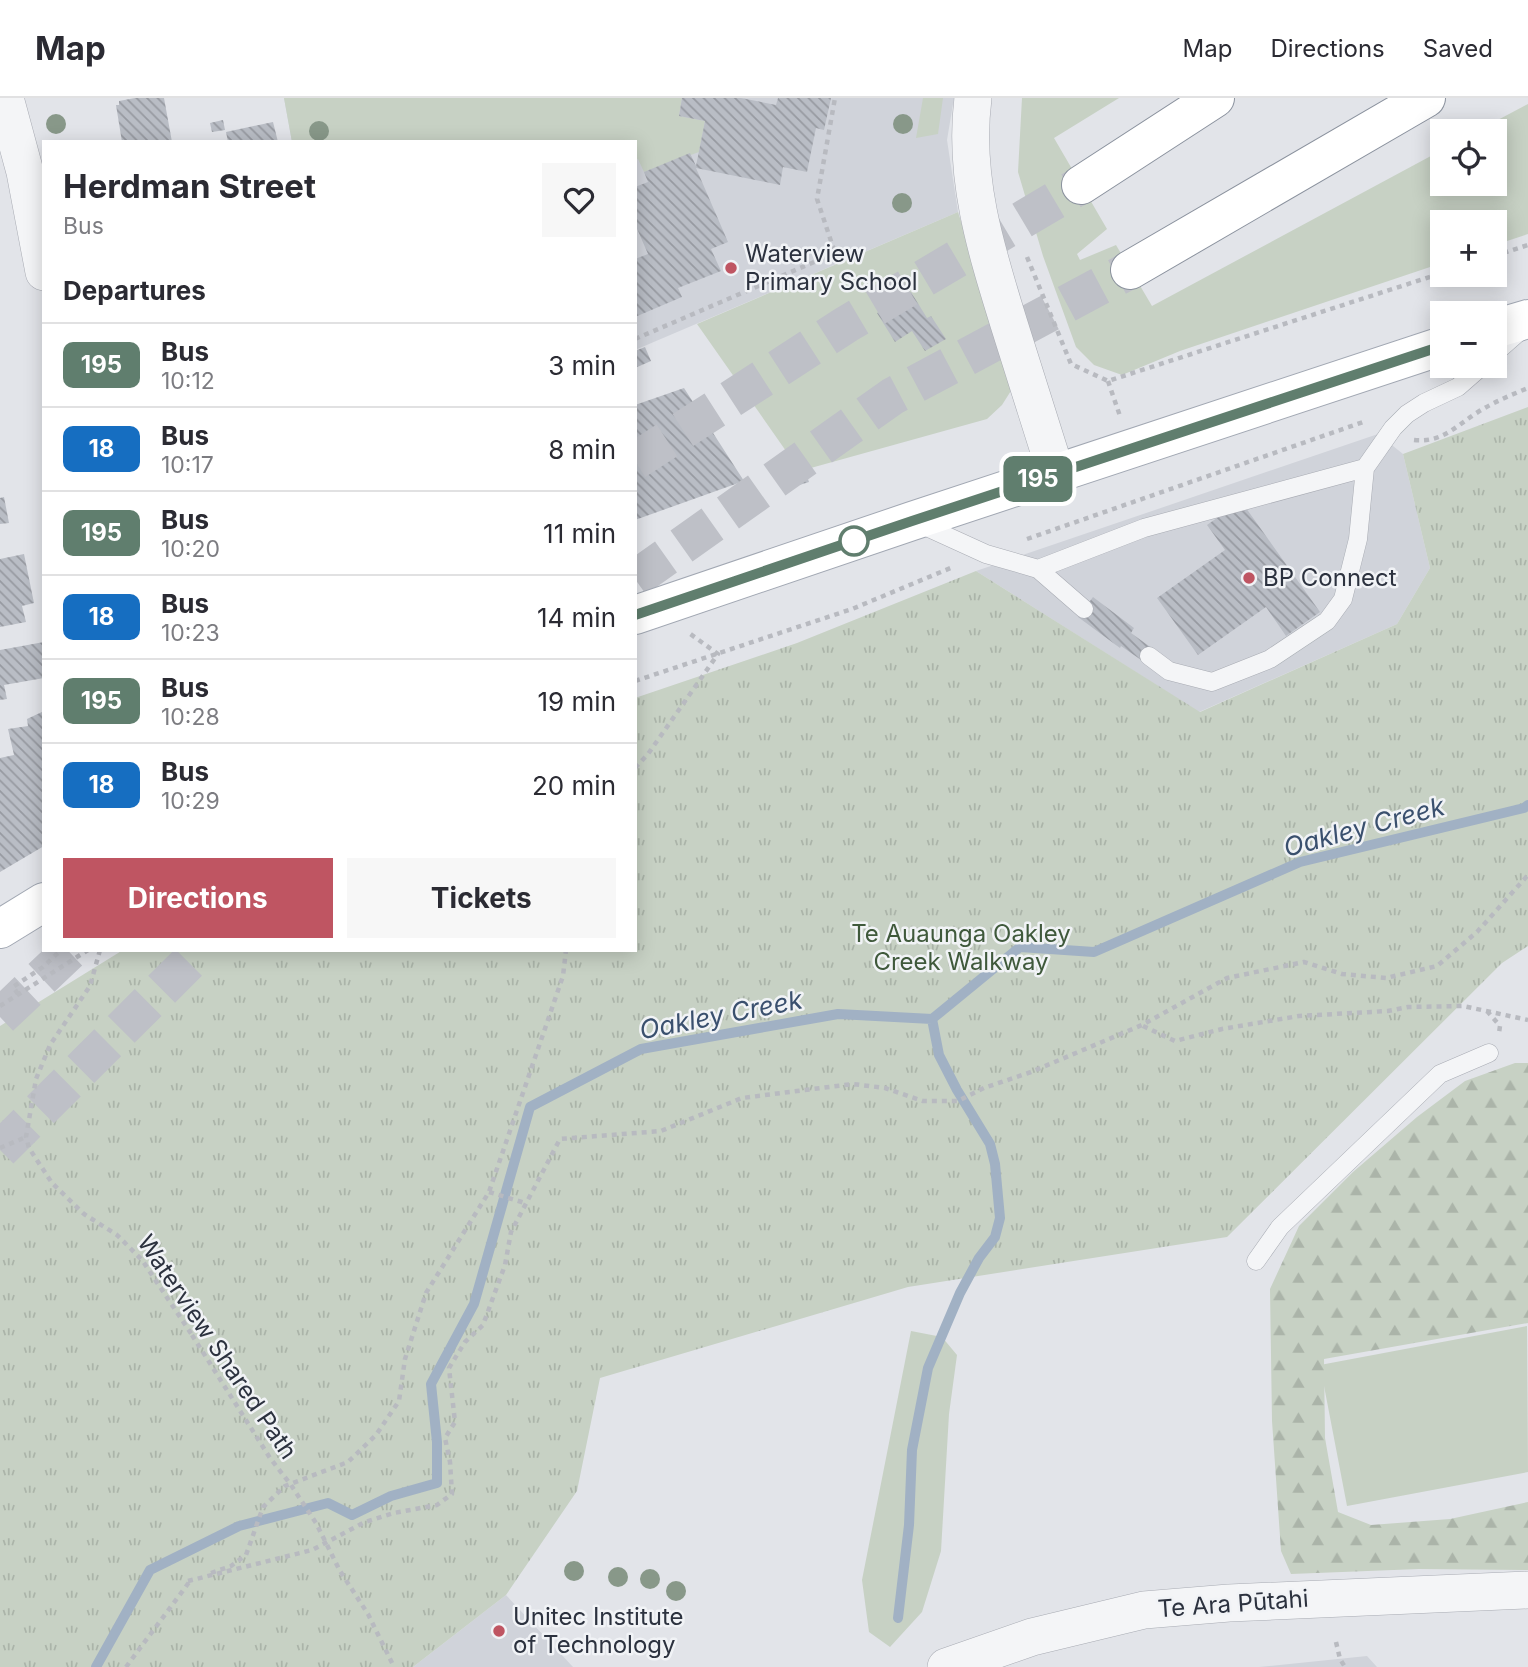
<!DOCTYPE html>
<meta charset="utf-8">
<style>
body{margin:0;font-family:Inter,sans-serif;background:#f7f7f7;color:#2b2b33;height:100vh;display:flex;flex-direction:column;font-size:26px;white-space:nowrap}
*{box-sizing:border-box;margin:0}
p{font-size:23px;color:#7c7c81}
.icon{flex:none;width:38px;height:38px;fill:none;stroke:currentColor;stroke-width:2;stroke-linecap:round;stroke-linejoin:round}
.map{position:relative;flex:1;overflow:hidden}
.details{position:absolute;left:42px;top:42px;width:595px;height:812px;display:flex;flex-direction:column;background:#fff;border-radius:0px;box-shadow:0 4px 18px #0003}
.details>*{flex:none}
.badge{padding:0 14px;border-radius:10px;font-size:24px;line-height:46px}
.fabs{position:absolute;left:1430px;top:21px;display:grid;gap:14px}
.fabs a{display:grid;place-items:center;width:77px;height:77px;border-radius:0px;background:#fff;box-shadow:0 4px 18px #0003;font-size:35px}
.map>.badge{position:absolute;translate:-50% -50%;box-shadow:0 0 0 4px #fff}
h2{padding:0 21px;font-size:26px;line-height:63px}
.round{display:grid;place-items:center;flex:none;width:74px;height:74px;border-radius:0px;background:#f7f7f7}
.headline{display:flex;align-items:center;justify-content:space-between;height:119px;padding:0 21px}
h1{font-size:33px;font-weight:700;line-height:52px}
.primary-button{display:flex;gap:14px;margin-top:auto;padding:14px 21px}
.primary-button a{flex:1;height:80px;border-radius:0px;background:#bf5562;color:#fff;font-size:28px;font-weight:700;line-height:80px;text-align:center}
.primary-button a+a{background:#f7f7f7;color:#2b2b33}
ul{padding:0;list-style:none}
li{display:flex;align-items:center;gap:21px;height:84px;padding:0 21px;border-top:2px solid #e1e1e2}
li div{flex:1}
li b{display:block;font-size:26px}
li em{font-style:normal}
li .badge{min-width:77px;font-weight:700;text-align:center}
header{display:flex;align-items:center;gap:42px;box-sizing:border-box;height:98px;padding:0 35px;background:#fff;border-bottom:2px solid #e1e1e2}
header strong{font-size:33px}
nav{display:flex;gap:38px;margin-inline-start:auto;font-size:24px}
.map>svg:first-child{display:block}
</style>
<header>
<strong>Map</strong>
<nav><a>Map</a><a>Directions</a><a>Saved</a></nav>
</header>
<div class="map">
<svg width="1528" height="1569" viewBox="0 0 1528 1569">
<defs>
<pattern id="forest-firs" width="22" height="20" patternUnits="userSpaceOnUse" patternTransform="scale(1.75)"><rect width="22" height="20" fill="#c7d1c4"/><path d="M5 1l3.5 6h-7zM16 11l3.5 6h-7z" fill="#abb4a9"/></pattern>
<pattern id="park-tufts" width="24" height="20" patternUnits="userSpaceOnUse" patternTransform="scale(1.75)"><rect width="24" height="20" fill="#c7d1c4"/><path d="M3 7l-1-3M5 7V3M7 7l1-3M15 17l-1-3M17 17v-4M19 17l1-3" fill="none" stroke="#abb4a9"/></pattern>
<pattern id="building-back-hatch" width="6" height="6" patternUnits="userSpaceOnUse" patternTransform="scale(1.75)"><rect width="6" height="6" fill="#b9bdc5"/><path d="M-1 5l2 2M0 0l6 6M5-1l2 2" fill="none" stroke="#979aa1"/></pattern>
</defs>
<rect width="100%" height="100%" fill="#e2e4e9"/>
<!-- built -->
<path fill="#d0d3da" d="M284 0H954L947 42 958 114 635 252V44H292Z
M1378 336 1403 356 1430 470 1397 526 1199 614 976 473Z
M506 1497 573 1569H413Z
M1367 1558 1377 1569H1259Z"/>
<!-- green -->
<path fill="#c7d1c4" d="M284 0H682L679 18 705 23 699 54 644 74 638 61 635 62V44H292Z
M923 0H943L938 36 916 40Z
M1022 0H1119L1054 40 1107 131 1077 156 1080 162 1116 147 1152 208 1442 52V86H1494V33H1477L1528 6V136L1495 147 1494 124H1442V165L1180 253 1122 277 1094 267 1076 249 1043 158 1018 74Z
M958 114 1014 288 1002 307 987 321 800 373 697 226Z
M1527 1228 1528 1374 1347 1408 1320 1267Z
M911 1233 942 1239 957 1257 949 1316 941 1453 922 1514 890 1549 869 1534 862 1482Z"/>
<!-- forest -->
<path fill="url(#forest-firs)" d="M1515 965H1528V1225L1324 1261 1325 1340 1338 1414 1371 1427 1450 1421 1528 1404V1472L1419 1471 1291 1476 1281 1453 1272 1323 1270 1191 1299 1128 1353 1074 1417 1019 1465 983Z"/>
<!-- park -->
<path fill="url(#park-tufts)" d="M1528 309V848L1502 865 1227 1139 908 1189 600 1280 577 1393 506 1497 413 1569H0V928L123 852H635V600L797 545 976 473 1200 614 1397 526 1430 470 1403 356Z"/>
<g fill="none" stroke-linecap="round" stroke-linejoin="round">
<!-- stream -->
<path stroke="#a1b1c4" stroke-width="10" d="M898 1520 909 1427 912 1352 928 1270 960 1195 979 1160 995 1139 1000 1120 995 1066 990 1046 957 992 939 957 932 921
M96 1569 150 1472 239 1428 328 1405 352 1417 391 1398 437 1385V1344L431 1286 474 1206 530 1009 641 951 838 916 932 921 1020 849 1094 854 1300 764 1524 710 1528 707"/>
</g>
<!-- building -->
<path fill="url(#building-back-hatch)" d="M135 0H164L172 44H122L116 7H119V3Z
M682 0H741L776 7 778 0H831L824 32 816 30 807 74 783 69 780 87 696 70 728 144 711 151 721 173 678 190 682 199 635 219V161L648 156 635 126V89L648 84 644 74 690 55 696 68 705 23 679 18Z
M223 22 225 32 212 34 210 25Z
M273 24 278 44H228L226 34Z
M911 194 927 220 931 218 946 241 925 253 912 233 895 244 877 215Z
M645 249 651 263 635 270V253Z
M684 290 744 383 635 422V307Z
M806 375 809 384 787 391 784 383Z
M4 399 9 425 0 426V400Z
M1241 403 1320 514 1286 538 1266 509 1198 557 1157 500 1225 452 1207 427Z
M24 456 34 505 22 508 26 524 0 529V461Z
M1093 499 1134 530 1131 535 1153 551 1144 564 1121 548 1120 550 1078 519Z
M44 544V580L4 587 7 601 0 602V552Z
M44 613V748L0 774V660L14 657 8 631 28 628 27 621Z"/>
<g fill="none" stroke-linecap="round" stroke-linejoin="round">
<!-- highway-tunnel -->
<path stroke="#bec0c7" stroke-width="38" stroke-dasharray="38 19" stroke-linecap="butt" d="M635 363 847 226 1081 87
M635 481 893 298 1130 172
M0 919 71 852
M0 1052 201 852"/>
<defs>
<path id="lane" d="M1494 256 1520 233
M918 425 986 456 1038 471 1144 430 1365 370 1393 330 1407 316 1424 305 1458 289 1482 268
M1038 471 1084 511
M1149 558 1169 573 1212 584 1270 561 1327 523 1343 501 1358 441 1365 370
M1256 1163 1280 1129 1440 976 1489 955"/>
<path id="street" d="M5 0 25 74 44 174
M973 0C963 79 986 152 1009 226 1025 276 1041 326 1056 375
M946 1569 1032 1539 1144 1512 1229 1505 1528 1492"/>
<path id="primary" d="M1494 231 1528 221
M635 517 912 423 1442 248
M0 831 44 804"/>
<path id="highway" d="M1081 87 1215 0
M1130 172 1426 0"/>
</defs>
<!-- lane casing -->
<use href="#lane" stroke="#a8abb3" stroke-width="19"/>
<!-- street casing -->
<use href="#street" stroke="#a8abb3" stroke-width="38"/>
<!-- primary casing -->
<use href="#primary" stroke="#a2a8b3" stroke-width="40"/>
<!-- highway casing -->
<use href="#highway" stroke="#8b929e" stroke-width="40"/>
<!-- path -->
<path stroke="#b8bac0" stroke-width="4.5" stroke-dasharray="5 5" stroke-linecap="butt" d="M1494 158 1528 147
M1027 159 1071 266 1108 283 1442 175
M635 241 835 155 817 101 835 0
M1108 283 1120 318
M1414 342C1442 345 1456 328 1478 314 1494 304 1511 297 1528 290
M1027 441 1366 323
M635 583 852 511 953 469
M635 670 648 656 718 556 689 535
M100 852 90 888 50 947 36 981 26 1039 29 1050 52 1085 84 1116 117 1137 142 1162 192 1237
M18 896 13 889 43 869 61 852
M0 908 88 852
M1487 913 1500 928 1499 935
M1143 928 1175 943 1222 931 1299 918 1388 913 1408 909 1463 908 1528 922
M0 1050 26 1039
M489 1094 525 1105
M211 1475 231 1468 246 1457 263 1409 285 1388 348 1364 376 1337 399 1303 405 1261 426 1195 489 1094 563 878 566 852
M188 1483 312 1452 365 1424 394 1415 437 1407 452 1396 450 1364 445 1340 455 1324 449 1270 465 1244 483 1227 505 1167 511 1134 560 1041 661 1033 742 1000 853 986 885 990 923 1003H958L984 990 1031 974 1142 927 1227 880 1304 864 1342 876 1386 880 1437 868 1477 834 1528 777
M1336 1544 1340 1561 1345 1569
M126 1569 190 1483"/>
<!-- lane -->
<use href="#lane" stroke="#f4f5f7" stroke-width="18"/>
<!-- street -->
<use href="#street" stroke="#f4f5f7" stroke-width="37"/>
<!-- primary -->
<use href="#primary" stroke="#fff" stroke-width="38"/>
<!-- highway -->
<use href="#highway" stroke="#fff" stroke-width="38"/>
<!-- path-bridge -->
<path stroke="#b8bac0" stroke-width="4.5" stroke-dasharray="5 5" stroke-linecap="butt" d="M192 1237 270 1360 291 1387 316 1425 340 1473 368 1516 394 1569"/>
</g>
<!-- trees -->
<g fill="#889889">
<circle cx="56" cy="26" r="10"/>
<circle cx="903" cy="26" r="10"/>
<circle cx="319" cy="33" r="10"/>
<circle cx="902" cy="105" r="10"/>
<circle cx="574" cy="1473" r="10"/>
<circle cx="618" cy="1479" r="10"/>
<circle cx="650" cy="1481" r="10"/>
<circle cx="676" cy="1493" r="10"/>
</g>
<g fill="none" stroke-linecap="round" stroke-linejoin="round">
<defs>
<path id="line" d="M635 517 912 423 1442 248"/>
</defs>
<!-- line casing -->
<use href="#line" stroke="#fff" stroke-width="16"/>
<!-- line -->
<use href="#line" stroke="#607e6e" stroke-width="10"/>
</g>
<!-- markers -->
<g fill="#bf5562" stroke="#f1f3f6" stroke-width="2.5">
<circle cx="731" cy="170" r="7"/>
<circle cx="1249" cy="480" r="7"/>
<circle cx="499" cy="1533" r="7"/>
</g>
<circle fill="#fff" stroke="#607e6e" stroke-width="3.5" cx="854" cy="443" r="14"/>
<g text-anchor="middle" stroke-width="5" stroke-linejoin="round" paint-order="stroke">
<!-- poi labels -->
<g font-size="24" fill="#2c323f" stroke="#f1f3f6" text-anchor="start">
<text x="745" y="164">Waterview<tspan x="745" dy="28">Primary School</tspan></text>
<text x="1263" y="488">BP Connect</text>
<text x="513" y="1527">Unitec Institute<tspan x="513" dy="28">of Technology</tspan></text>
</g>
<!-- park labels -->
<g font-size="24" fill="#3f593b" stroke="#f1f3f6">
<text x="961" y="844">Te Auaunga Oakley<tspan x="961" dy="28">Creek Walkway</tspan></text>
</g>
<!-- street labels -->
<g font-size="24" fill="#2c323f" stroke="#f1f3f6">
<text transform="translate(217 1249) rotate(56)" y="8">Waterview Shared Path</text>
<text transform="translate(1233 1506) rotate(-4)" y="8">Te Ara Pūtahi</text>
</g>
<!-- water labels -->
<g font-size="26" font-style="italic" fill="#3a506e" stroke="#f1f3f6">
<text transform="translate(1364 729) rotate(-15)" y="9">Oakley Creek</text>
<text transform="translate(721 917) rotate(-11)" y="9">Oakley Creek</text>
</g>
</g>
</svg>
<div class="fabs">
<a><svg class="icon" aria-label="locate" viewBox="0 0 24 24"><circle cx="12" cy="12" r="6"/><path d="M12 2v4M12 18v4M2 12h4M18 12h4"/></svg></a>
<a>+</a>
<a>−</a>
</div>
<b class="badge" style="left:1038px;top:381px;background:#607e6e;color:#fff">195</b>
<section class="details">
<div class="headline"><div><h1>Herdman Street</h1><p>Bus</p></div><a class="round"><svg class="icon" aria-label="heart" viewBox="0 0 24 24"><path d="M12 20l-8-8c-3-5 5-10 8-4 3-6 11-1 8 4z"/></svg></a></div>
<h2>Departures</h2>
<ul>
<li><span class="badge" style="background:#607e6e;color:#fff">195</span><div><b>Bus</b><p>10:12</p></div><em>3 min</em></li>
<li><span class="badge" style="background:#166ec1;color:#fff">18</span><div><b>Bus</b><p>10:17</p></div><em>8 min</em></li>
<li><span class="badge" style="background:#607e6e;color:#fff">195</span><div><b>Bus</b><p>10:20</p></div><em>11 min</em></li>
<li><span class="badge" style="background:#166ec1;color:#fff">18</span><div><b>Bus</b><p>10:23</p></div><em>14 min</em></li>
<li><span class="badge" style="background:#607e6e;color:#fff">195</span><div><b>Bus</b><p>10:28</p></div><em>19 min</em></li>
<li><span class="badge" style="background:#166ec1;color:#fff">18</span><div><b>Bus</b><p>10:29</p></div><em>20 min</em></li>
</ul>
<div class="primary-button"><a>Directions</a><a>Tickets</a></div>
</section>
</div>
